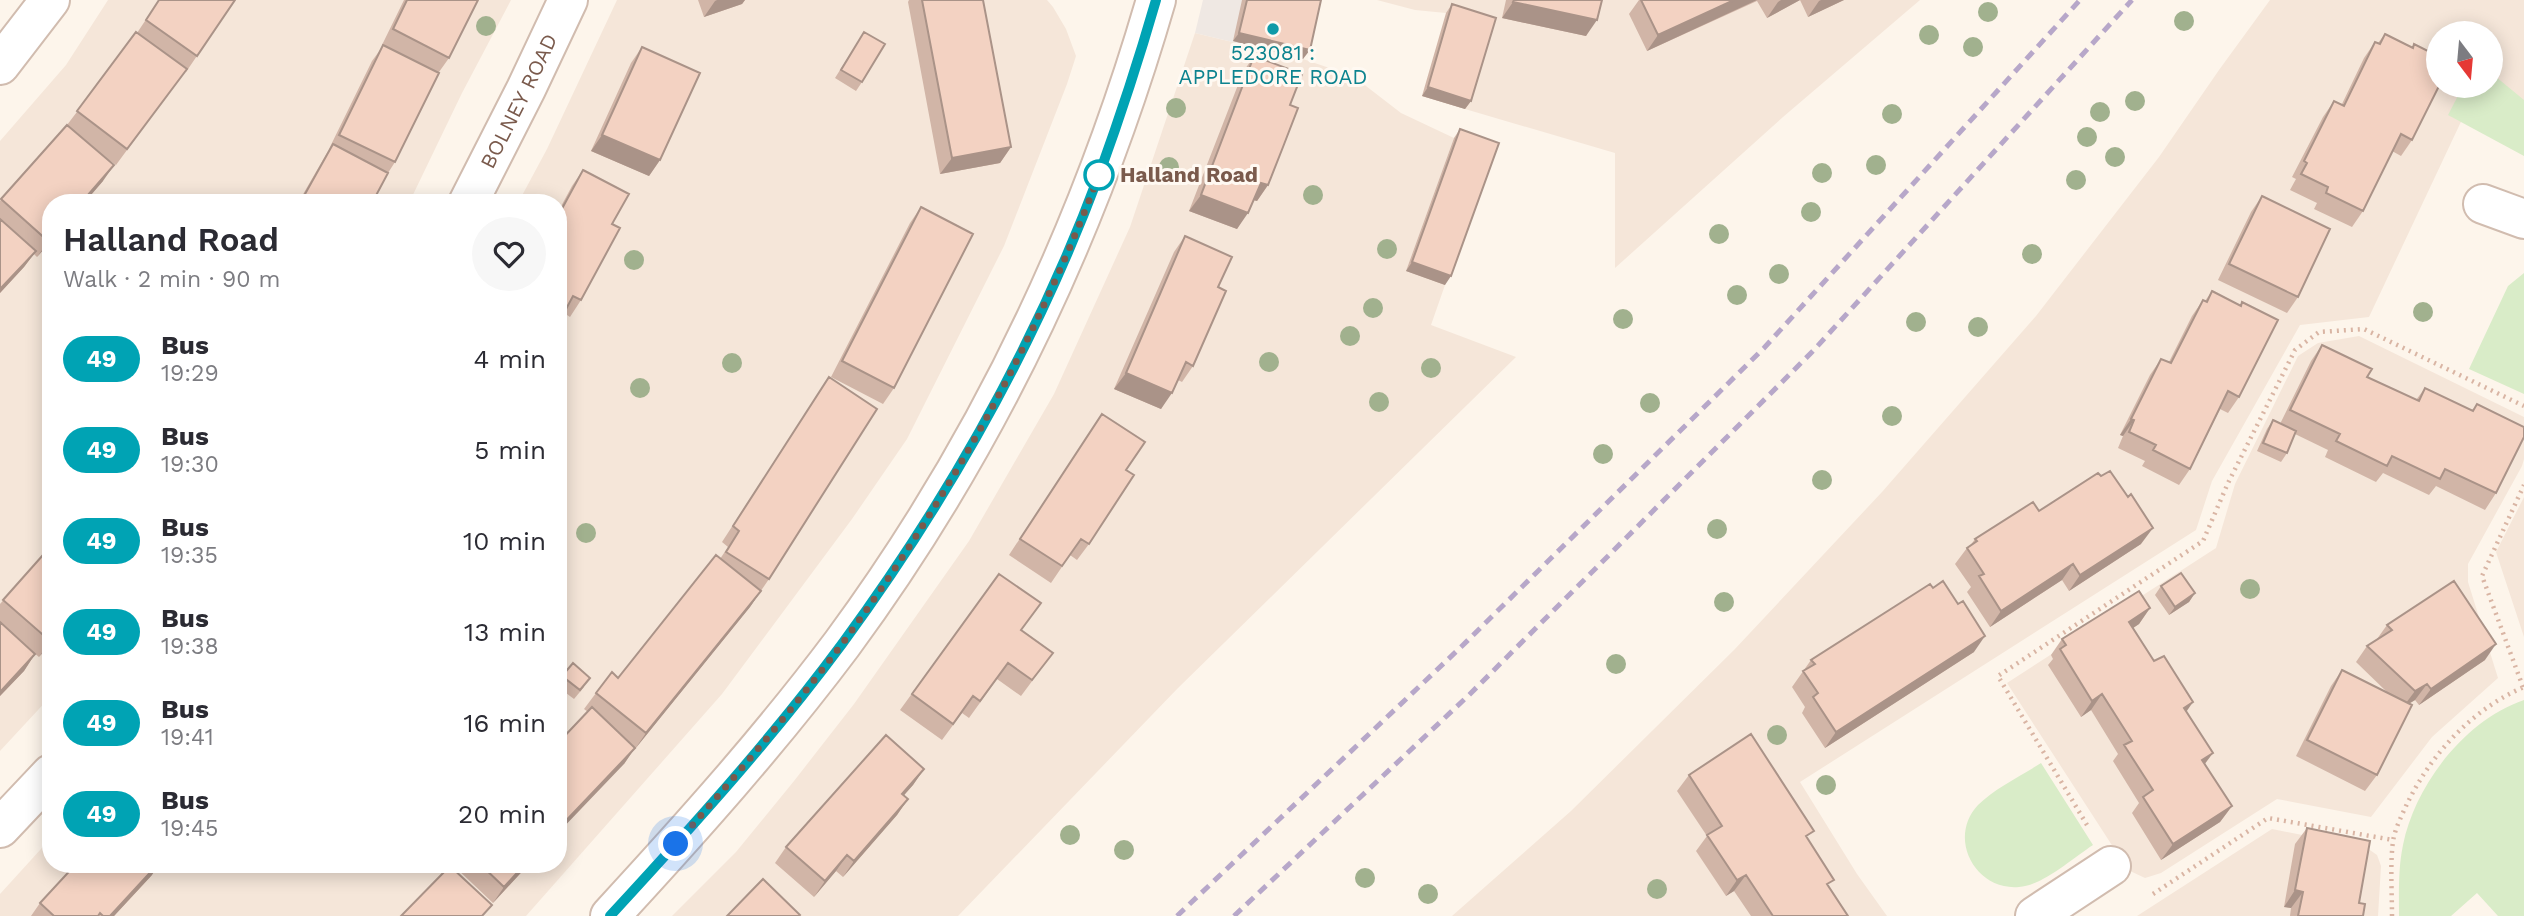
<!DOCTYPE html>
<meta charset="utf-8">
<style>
body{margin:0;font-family:"Work Sans",sans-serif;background:#f7f7f7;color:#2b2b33;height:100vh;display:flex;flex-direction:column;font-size:26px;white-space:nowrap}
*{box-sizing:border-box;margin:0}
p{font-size:23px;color:#7c7c81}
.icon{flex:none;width:38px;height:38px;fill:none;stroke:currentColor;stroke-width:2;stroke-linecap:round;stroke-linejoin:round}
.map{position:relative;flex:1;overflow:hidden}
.panel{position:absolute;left:42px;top:194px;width:525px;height:679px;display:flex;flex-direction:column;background:#fff;border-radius:28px;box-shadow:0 4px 18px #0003}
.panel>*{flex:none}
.badge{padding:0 14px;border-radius:23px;font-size:24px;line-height:46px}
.needle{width:46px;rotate:164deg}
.tools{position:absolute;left:2426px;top:21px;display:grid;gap:14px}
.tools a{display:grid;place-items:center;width:77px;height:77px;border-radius:50%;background:#fff;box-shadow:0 4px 18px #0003;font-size:35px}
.you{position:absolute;width:35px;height:35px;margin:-18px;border:5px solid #fff;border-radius:50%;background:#1a73e8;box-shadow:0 0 0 10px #1a73e833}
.map>.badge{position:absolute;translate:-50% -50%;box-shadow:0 0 0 4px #fff}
.round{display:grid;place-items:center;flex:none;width:74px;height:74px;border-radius:37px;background:#f7f7f7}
.headline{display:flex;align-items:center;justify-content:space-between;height:119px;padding:0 21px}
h1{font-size:33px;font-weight:600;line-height:52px}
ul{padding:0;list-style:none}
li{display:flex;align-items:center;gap:21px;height:91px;padding:0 21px}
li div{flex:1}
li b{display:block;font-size:26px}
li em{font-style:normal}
li .badge{min-width:77px;font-weight:700;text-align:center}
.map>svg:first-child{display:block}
</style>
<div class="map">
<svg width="2524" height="916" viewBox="0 0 2524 916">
<rect width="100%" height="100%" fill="#fdf5eb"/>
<!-- residential -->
<path fill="#f5e6d9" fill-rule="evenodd" d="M108 0H511L462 93 409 203H51V696L0 751V141L66 65Z
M617 0H1047L1053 7 1066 29 1076 56 1067 84 1004 246 907 439 852 519 722 694 526 916H0V894L51 838V864H558V203H518L547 149Z
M1377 0H1920L1783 117 1615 268V153L1465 109 1490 26 1446 13 1415 10Z
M2270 0H2524V104L2475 92 2369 317 2300 325 2212 481 2196 530 1800 782 1857 874 1887 916H1452L1571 811 1734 650 1882 492 2036 316 2159 157 2219 70ZM2438 33H2490V86H2438Z
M1195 33 1303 59 1353 76 1401 113 1454 138 1406 271 1445 285 1431 325 1516 357 1178 688 958 916H672L736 852 794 781 854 704 969 541 1054 394 1130 227Z
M2359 336 2524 417V459L2522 466 2468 564V582L2498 678 2432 737 2371 817 2277 799 2161 873 2145 878 2128 870 2007 683 2216 548 2235 484 2298 356 2318 343Z
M2524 497V637L2496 552Z
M2272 829 2367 848 2377 855 2381 866 2378 916H2137Z"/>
<!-- industrial -->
<path fill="#efe8e3" d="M1203 0H1279L1315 9 1303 59 1195 33Z"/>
<!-- green -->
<path fill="#d9ecc8" d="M2490 72 2524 100V156L2448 115 2463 86H2490Z
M2524 273V394L2469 369 2508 286Z
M2524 700V916H2498L2477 893 2451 916H2399C2399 892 2398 869 2403 845 2415 785 2465 720 2524 700Z
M2041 763 2093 845C2073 858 2042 886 2019 887 1975 891 1947 838 1978 805 1995 788 2021 776 2041 763Z"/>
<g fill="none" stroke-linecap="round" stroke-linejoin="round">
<defs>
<g id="minor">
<path d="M0 65 50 0"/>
<path id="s1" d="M468 203 526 89 568 0"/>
<path d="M2483 204 2524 219"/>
<path d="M0 828 51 774"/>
<path d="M610 916C691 828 770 740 842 644 985 450 1089 231 1156 0"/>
<path d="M2035 916 2111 866"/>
</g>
</defs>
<!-- minor casing -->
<use href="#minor" stroke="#d1bcaf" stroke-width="42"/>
<!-- path -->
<path stroke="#d9b5a4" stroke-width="4.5" stroke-dasharray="2 5" stroke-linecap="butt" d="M2523 687 2482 576 2524 485
M2087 825 1998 676 2203 541 2228 483 2295 350 2319 332 2364 329 2524 406
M2153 894 2268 818 2393 840
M2392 916C2392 892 2390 865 2393 841 2395 829 2401 817 2406 806 2430 755 2472 709 2524 687"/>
<!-- minor -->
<use href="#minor" stroke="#fff" stroke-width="38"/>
<!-- rail -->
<path stroke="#b7a7c9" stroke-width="5" stroke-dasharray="10 7" stroke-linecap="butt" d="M1177 916 1461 647 1764 348 2080 0
M1234 916 1469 695 1813 351 2132 0"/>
</g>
<!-- trees -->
<g fill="#a1b18e">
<circle cx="1988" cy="12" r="10"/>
<circle cx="2184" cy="21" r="10"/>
<circle cx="486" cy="26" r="10"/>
<circle cx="1929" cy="35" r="10"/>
<circle cx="1973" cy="47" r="10"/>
<circle cx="2135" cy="101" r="10"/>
<circle cx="1176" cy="108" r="10"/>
<circle cx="2100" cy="112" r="10"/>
<circle cx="1892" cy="114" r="10"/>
<circle cx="2087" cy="137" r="10"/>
<circle cx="2115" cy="157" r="10"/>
<circle cx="1876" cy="165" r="10"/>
<circle cx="1169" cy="167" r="10"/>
<circle cx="1822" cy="173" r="10"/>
<circle cx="2076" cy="180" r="10"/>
<circle cx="1313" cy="195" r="10"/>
<circle cx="1811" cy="212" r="10"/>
<circle cx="1719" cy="234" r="10"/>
<circle cx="1387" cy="249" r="10"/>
<circle cx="2032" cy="254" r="10"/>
<circle cx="634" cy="260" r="10"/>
<circle cx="1779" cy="274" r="10"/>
<circle cx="1737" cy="295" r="10"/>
<circle cx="1373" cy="308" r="10"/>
<circle cx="2423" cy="312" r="10"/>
<circle cx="1623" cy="319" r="10"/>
<circle cx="1916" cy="322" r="10"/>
<circle cx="1978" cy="327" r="10"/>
<circle cx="1350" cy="336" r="10"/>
<circle cx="1269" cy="362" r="10"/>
<circle cx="732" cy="363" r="10"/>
<circle cx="1431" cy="368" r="10"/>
<circle cx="640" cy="388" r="10"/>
<circle cx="1379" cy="402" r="10"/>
<circle cx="1650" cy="403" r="10"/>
<circle cx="1892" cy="416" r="10"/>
<circle cx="1603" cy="454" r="10"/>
<circle cx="1822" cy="480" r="10"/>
<circle cx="1717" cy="529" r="10"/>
<circle cx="586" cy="533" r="10"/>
<circle cx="2250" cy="589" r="10"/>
<circle cx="1724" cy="602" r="10"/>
<circle cx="1616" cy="664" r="10"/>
<circle cx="1777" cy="735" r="10"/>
<circle cx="1826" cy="785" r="10"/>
<circle cx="1070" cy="835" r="10"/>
<circle cx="1124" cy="850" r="10"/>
<circle cx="1365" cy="878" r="10"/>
<circle cx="1657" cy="889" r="10"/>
<circle cx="1428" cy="894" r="10"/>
</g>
<!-- wall -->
<path fill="#d1b5a7" d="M159 0H235L186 72 185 71 116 165 102 155 103 181 84 203H51V241L37 257 34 254 24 267 0 293V201L67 125 137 33Z
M404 0H478L449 58 439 72 395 162 388 173 372 203H298L328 151 372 61 383 46 382 45Z
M698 0H745L742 4 704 17Z
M909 0H983L1011 147 1000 163 940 174 908 2Z
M1242 0H1321L1303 59 1233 41Z
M1506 0H1602L1586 36 1502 18Z
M1639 0H1844L1808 17 1800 0 1767 18 1757 1 1647 51 1629 14Z
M1452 4 1471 101 1465 109 1422 96 1446 13Z
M864 32 862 82 856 91 835 78Z
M2385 34 2412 47 2414 44 2412 140 2401 156 2392 151 2363 211 2352 227 2314 209 2317 203 2290 190 2296 179 2292 177 2323 117 2334 101 2342 104 2364 58 2375 42 2378 43Z
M642 47 660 160 649 176 591 151 631 63Z
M1254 56 1290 105 1268 185 1257 201 1254 200 1237 229 1189 211 1243 72Z
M1460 129 1445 285 1406 271 1454 138Z
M583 170 612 224 581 300 570 317 564 313 558 324V212L572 186Z
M2262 196 2298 297 2287 313 2218 280 2251 212Z
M921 207 894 388 883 404 831 377 910 223Z
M1185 236 1218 287 1193 366 1182 382 1178 380 1161 409 1114 389 1174 252Z
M2212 291 2240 305 2242 302 2239 397 2228 413 2220 409 2190 469 2179 485 2142 466 2145 461 2118 448 2123 436 2120 435 2150 375 2161 359 2169 362 2192 316 2203 300 2205 301Z
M2322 345 2367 377 2416 400 2425 388 2472 411 2477 404 2496 493 2485 510 2436 486 2429 495 2383 473 2376 482 2325 457 2328 450 2295 434 2287 453 2281 462 2257 451 2267 429 2273 420 2280 424 2311 361Z
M829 377 769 579 750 607 635 749H634L624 764 588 712 584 709 596 693 618 678 720 559 728 547 722 542Z
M1102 414 1126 470 1089 544 1077 560 1070 555 1051 583 1009 555Z
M2039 511 2141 544 2069 591 2062 580 1990 627 1967 592 1971 587 1955 564 1967 548 1970 546 1975 539Z
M51 546V643L39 657 27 647 35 654 24 671 0 696V604Z
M999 574 1021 630 1053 653 1021 696 997 679 969 718 962 713 942 740 900 710Z
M2161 586 2195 593 2189 602 2169 615 2155 595Z
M1933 588 1974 652 1825 748 1802 713 1805 707 1792 687 1811 660Z
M2150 608 2139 624 2133 628 2186 712 2205 764 2232 806 2220 822 2161 860 2132 813 2139 803 2113 761 2118 754 2091 710 2081 717 2048 665 2053 659 2051 655 2062 639Z
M2387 625 2485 660 2419 705 2415 700 2409 704 2377 775 2365 791 2296 756 2331 686 2342 670 2389 694 2356 662 2367 646 2377 639Z
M573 663 584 687 574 699 558 687V682Z
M924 769 913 785 904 795 908 799 897 815 843 877 836 871 814 897 775 863 786 847Z
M1689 775 1808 840 1829 887 1848 916H1751L1734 891 1726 896 1696 851 1707 836 1677 791Z
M2307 828 2359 903 2363 916H2290L2291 908 2284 907 2295 844Z
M445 864H529L493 903 454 866 448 868Z
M152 875 114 916H31L40 903Z"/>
<!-- shaded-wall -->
<path fill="#aa9388" d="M717 0H745L742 4 704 17 715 1Z
M1734 0H1757L1647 51 1658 35Z
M1781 0H1800L1767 18 1778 2Z
M1821 0H1844L1808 17 1819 1Z
M1513 2 1597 20 1586 36 1502 18Z
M1239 33 1310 50 1303 59 1233 41Z
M1428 87 1471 101 1465 109 1422 96Z
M602 135 660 160 649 176 591 151Z
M1011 147 1000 163 940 174 952 158Z
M114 165 103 181 84 203H81Z
M1261 183 1268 185 1257 201 1249 199Z
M1201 195 1248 213 1237 229 1189 211Z
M51 238V241L37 257Z
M36 251 24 267 0 293V289Z
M1412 262 1451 276 1445 285 1406 271Z
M1126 373 1172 393 1161 409 1114 389Z
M2131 419 2134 420 2123 436 2120 435Z
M2153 528 2141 544 2069 591 2080 575Z
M2073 564 2062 580 1990 627 2001 611Z
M761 591 750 607 635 749 646 733Z
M2195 593 2189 602 2169 615 2175 607Z
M2150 608 2139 624 2118 638 2129 622Z
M1985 636 1974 652 1825 748 1836 732Z
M51 640V643L39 657Z
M2496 644 2485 660 2419 705 2431 689Z
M35 654 24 671 0 696V692Z
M2427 684 2415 700 2403 707 2415 691Z
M2102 694 2091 710 2081 717 2092 701Z
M2193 702 2182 718 2184 708Z
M635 748 624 764 558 833V829Z
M2213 753 2201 769 2202 760Z
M924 769 913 785 891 810 902 794Z
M908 799 897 815 843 877 854 861Z
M2232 806 2220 822 2161 860 2173 844Z
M847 855 836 871 814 897 825 881Z
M158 864H159L152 875 114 916H110Z
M525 864H529L493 903 504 887Z
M1746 875 1734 891 1726 896 1737 880Z
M2295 890 2303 892 2291 908 2284 907Z"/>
<!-- building -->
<path fill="#f3d2c2" stroke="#aa9388" stroke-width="2" d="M159 0H235L197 56 146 20Z
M407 0H478L449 58 393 29Z
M922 0H983L1011 147 952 158Z
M1247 0H1321L1310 50 1239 33Z
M1514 0H1602L1597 20 1513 2Z
M1641 0H1734L1658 35Z
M1452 4 1496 18 1471 101 1428 87Z
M136 32 187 69 127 149 77 111Z
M864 32 885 44 862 82 841 70Z
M2385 34 2413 48 2414 44 2438 56V86H2439L2412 140 2401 134 2363 211 2326 193 2328 187 2301 174 2307 163 2304 161 2334 101 2344 106 2375 42 2380 44Z
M383 45 439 73 395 162 339 135Z
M642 47 700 73 660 160 602 135Z
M1254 56 1302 74 1290 105 1298 108 1283 147 1268 185 1261 183 1248 213 1201 195Z
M67 125 114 165 81 203H51V238L48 241 1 199Z
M1460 129 1499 143 1451 276 1412 262Z
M333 144 388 173 372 203H300Z
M583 170 629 194 612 224 620 228 581 300 573 296 558 324V216Z
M2262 196 2330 229 2298 297 2229 264Z
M921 207 973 234 894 388 842 361Z
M0 219 36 251 0 289Z
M1185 236 1232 257 1218 287 1226 291 1193 366 1186 362 1172 393 1126 373Z
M2212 291 2241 306 2242 302 2278 320 2239 397 2228 391 2190 469 2153 450 2156 445 2129 432 2134 420 2131 419 2161 359 2171 363 2203 300 2207 302Z
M2322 345 2372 369 2367 377 2419 401 2425 388 2473 411 2477 404 2524 427V437L2496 493 2445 469 2440 479 2392 456 2387 466 2336 441 2340 434 2290 410Z
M829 377 877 409 769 579 726 552 739 531 733 526Z
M1102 414 1145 442 1126 470 1134 475 1089 544 1081 539 1062 566 1020 539Z
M2273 420 2296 431 2287 453 2263 443Z
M2110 471 2128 497 2131 494 2153 528 2080 575 2073 564 2001 611 1979 576 1984 574 1967 548 1977 541 1975 539 2033 502 2039 511 2098 473 2101 476Z
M51 546V640L50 641 3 600Z
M716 555 761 591 646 733 596 693 612 672 618 678Z
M2181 573 2195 593 2175 607 2161 586Z
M999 574 1041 603 1021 630 1053 653 1032 680 1008 663 980 701 973 696 953 724 912 694Z
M1943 581 1958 604 1963 601 1985 636 1836 732 1813 697 1818 693 1803 671 1815 664 1811 660 1930 584 1933 588Z
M2454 581 2496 644 2431 689 2427 684 2415 691 2367 646 2392 630 2387 625Z
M2139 591 2150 608 2129 622 2154 661 2164 656 2193 702 2184 708 2213 753 2202 760 2232 806 2173 844 2143 797 2153 790 2124 745 2132 741 2102 694 2092 701 2060 649 2066 645 2062 639Z
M0 622 35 654 0 692Z
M573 663 590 678 580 690 562 676Z
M2342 670 2412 705 2377 775 2307 740Z
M592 707 635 748 558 829V743Z
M1751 734 1814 831 1806 836 1834 880 1827 884 1848 916H1773L1746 875 1737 880 1707 835 1722 826 1689 775Z
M886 735 924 769 902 794 908 799 854 861 847 855 825 881 786 847Z
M2307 828 2370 841 2359 903 2365 904 2363 916H2298L2303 892 2295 890Z
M76 864H158L110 916H103L100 913 98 916H54L40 903Z
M480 864H525L504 887Z
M450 866 492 905 482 916H401Z
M763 879 800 915 799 916H727Z"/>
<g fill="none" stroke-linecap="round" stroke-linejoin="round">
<defs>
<path id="line" d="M610 916C691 828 771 740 842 644 947 501 1037 341 1099 175 1120 117 1139 59 1156 0"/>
</defs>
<!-- line casing -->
<use href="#line" stroke="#fff" stroke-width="16"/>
<!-- line -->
<use href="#line" stroke="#00a3b4" stroke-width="10"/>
<!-- walk -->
<path stroke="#7a5a4c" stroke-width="7" stroke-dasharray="0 12.6" d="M676 844C733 779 790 713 842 644 947 501 1036 341 1099 175"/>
</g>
<!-- markers -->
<circle fill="#0f9aa8" stroke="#fff9f2" stroke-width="2.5" cx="1273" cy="29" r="7"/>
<circle fill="#fff" stroke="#00a3b4" stroke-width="3.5" cx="1099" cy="175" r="14"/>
<g text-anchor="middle" stroke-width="6" stroke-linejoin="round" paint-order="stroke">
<!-- culture labels -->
<g font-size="21" fill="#0d838f" stroke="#fff9f2">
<text x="1273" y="60">523081 :<tspan x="1273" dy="24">APPLEDORE ROAD</tspan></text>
</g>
<!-- street labels -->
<g font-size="21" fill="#7a5a4c" stroke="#fff9f2">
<text dy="7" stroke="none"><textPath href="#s1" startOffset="114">BOLNEY ROAD</textPath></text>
</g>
<!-- stop labels -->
<g font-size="21" font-weight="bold" fill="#7a5a4c" stroke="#fff9f2" text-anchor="start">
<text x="1120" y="182">Halland Road</text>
</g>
</g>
</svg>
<div class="tools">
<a><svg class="needle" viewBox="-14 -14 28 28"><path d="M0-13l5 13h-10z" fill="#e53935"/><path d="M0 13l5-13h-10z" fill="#7c7c81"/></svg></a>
</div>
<div class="you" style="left:676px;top:844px"></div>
<section class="panel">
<div class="headline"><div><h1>Halland Road</h1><p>Walk · 2 min · 90 m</p></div><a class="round"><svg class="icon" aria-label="heart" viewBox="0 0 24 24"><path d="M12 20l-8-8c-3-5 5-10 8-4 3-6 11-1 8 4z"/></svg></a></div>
<ul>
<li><span class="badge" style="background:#00a3b4;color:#fff">49</span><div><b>Bus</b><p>19:29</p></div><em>4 min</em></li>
<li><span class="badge" style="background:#00a3b4;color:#fff">49</span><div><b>Bus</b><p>19:30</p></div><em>5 min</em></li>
<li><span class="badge" style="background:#00a3b4;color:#fff">49</span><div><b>Bus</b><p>19:35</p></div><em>10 min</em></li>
<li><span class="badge" style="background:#00a3b4;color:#fff">49</span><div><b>Bus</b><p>19:38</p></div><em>13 min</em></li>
<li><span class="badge" style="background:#00a3b4;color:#fff">49</span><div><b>Bus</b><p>19:41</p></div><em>16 min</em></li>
<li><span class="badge" style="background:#00a3b4;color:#fff">49</span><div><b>Bus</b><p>19:45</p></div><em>20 min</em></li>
</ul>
</section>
</div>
